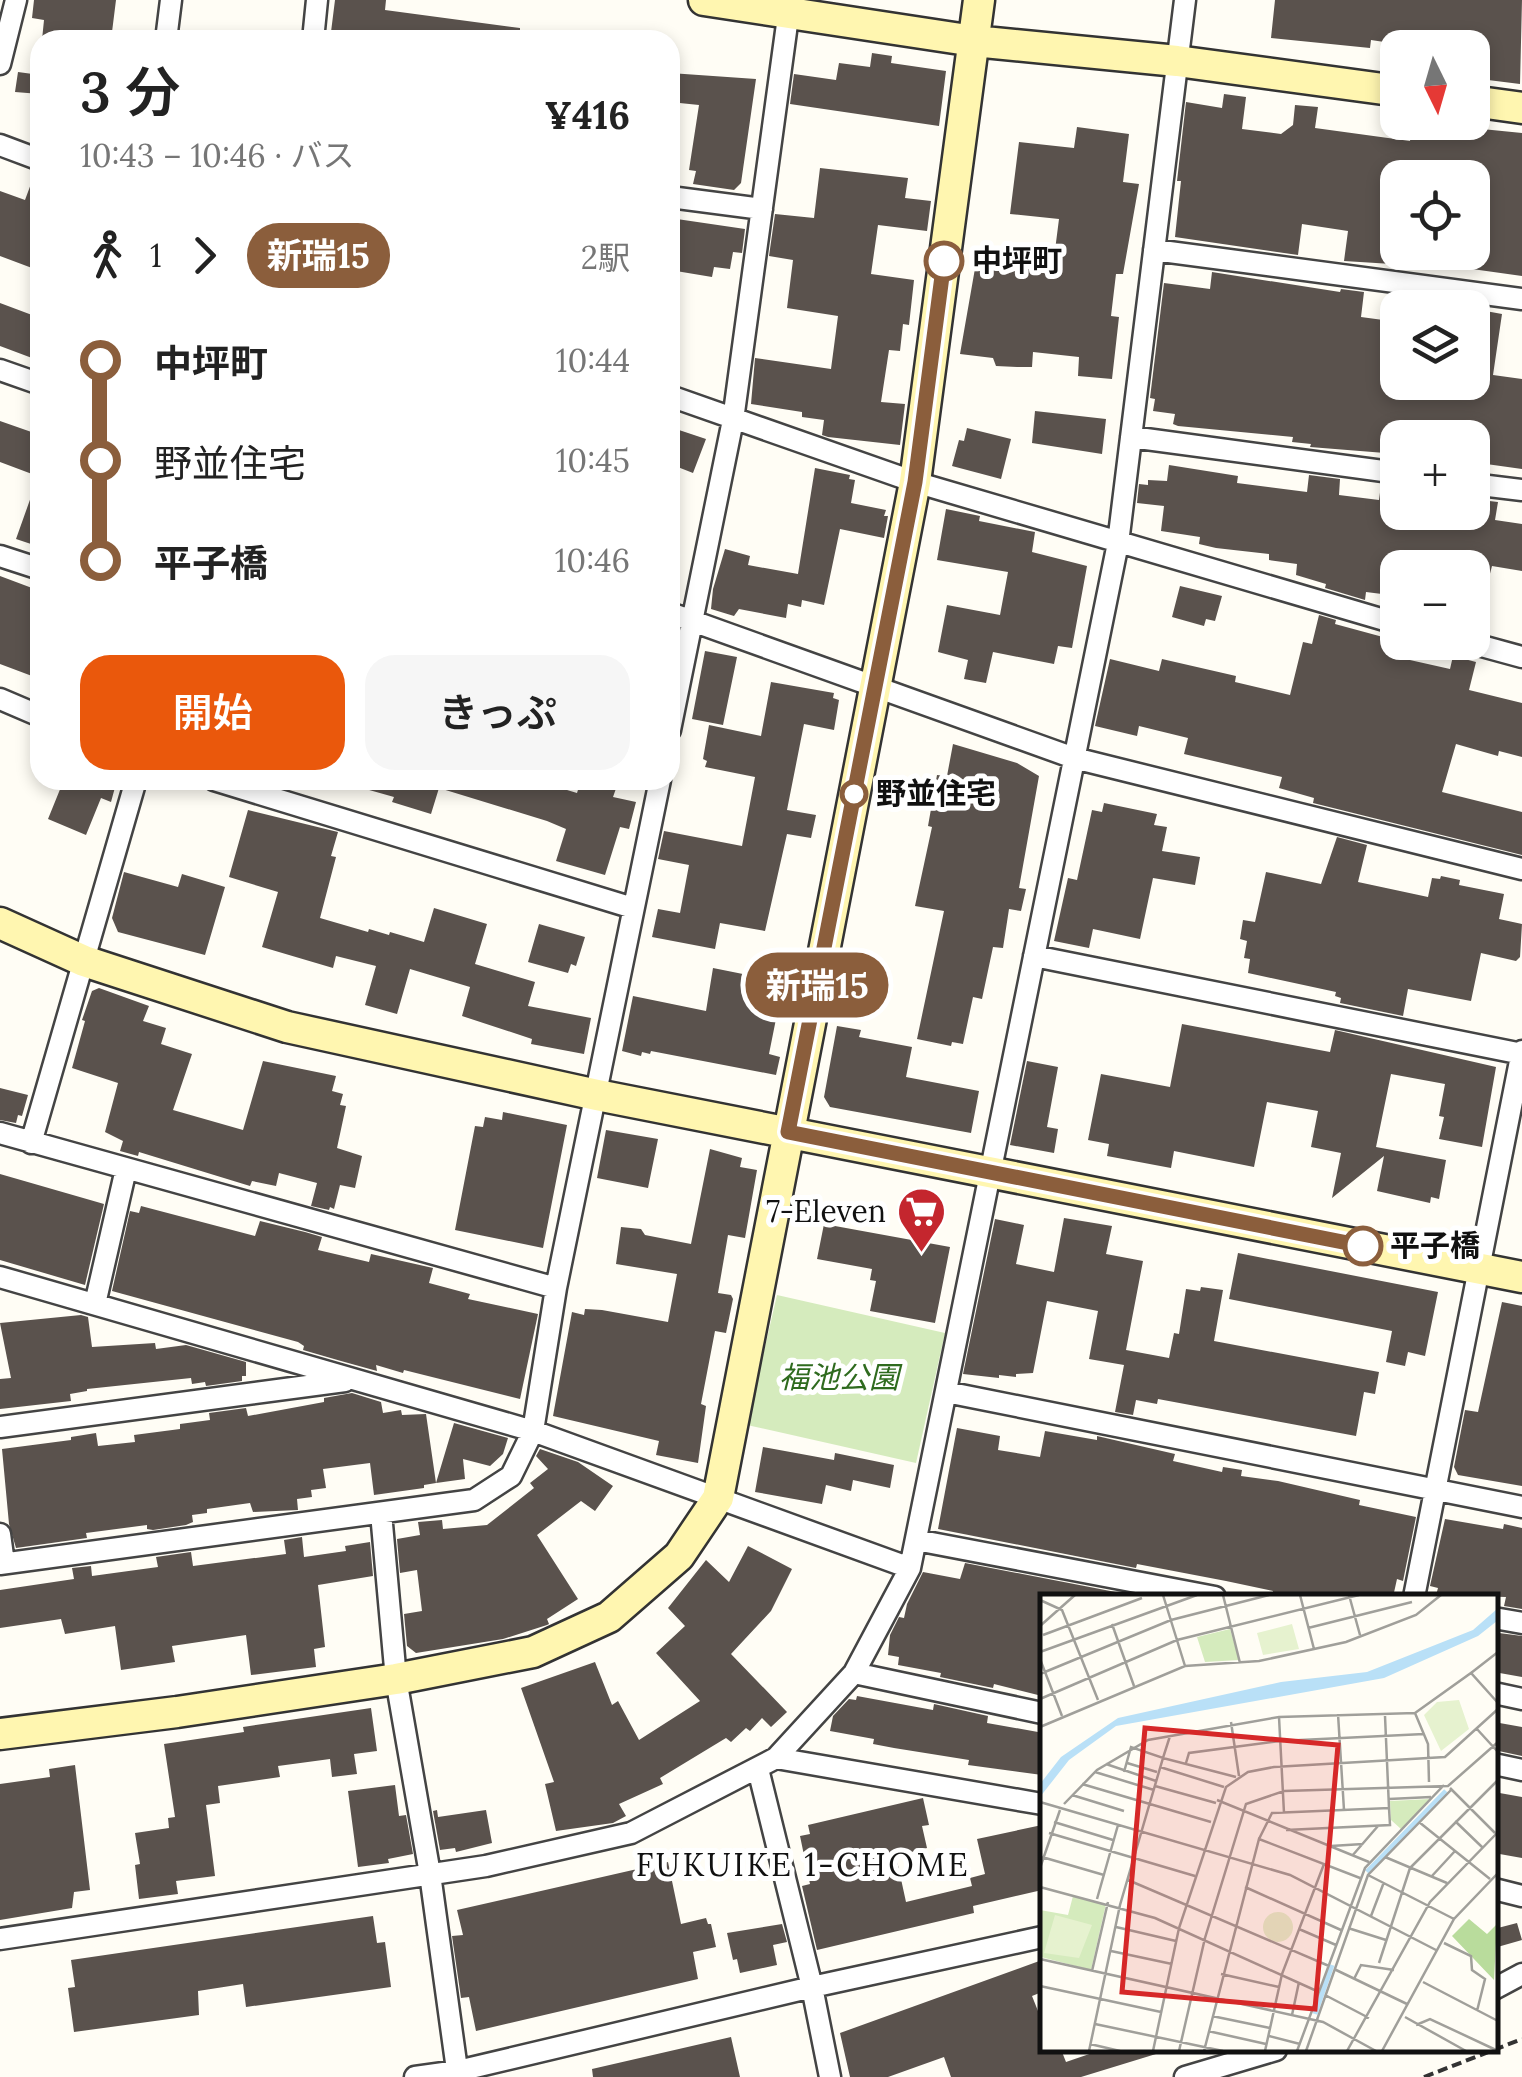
<!DOCTYPE html>
<html lang="ja">
<meta charset="utf-8">
<style>
body{margin:0;font-family:Lora,"Noto Sans JP",serif;background:#f6f6f6;color:#222;height:100vh;display:flex;flex-direction:column;font-size:38px;white-space:nowrap}
*{box-sizing:border-box;margin:0}
p{font-size:32px;color:#767676}
.icon{flex:none;width:55px;height:55px;fill:none;stroke:currentColor;stroke-width:2;stroke-linecap:round;stroke-linejoin:round}
.map{position:relative;flex:1;overflow:hidden}
.side{position:absolute;left:30px;top:30px;width:650px;height:760px;display:flex;flex-direction:column;background:#fff;border-radius:30px;box-shadow:0 5px 15px #0003}
.side>*{flex:none}
.badge{padding:0 20px;border-radius:32px;font-size:35px;line-height:65px}
.needle{width:65px;rotate:175deg}
.buttons{position:absolute;left:1380px;top:30px;display:grid;gap:20px}
.buttons a{display:grid;place-items:center;width:110px;height:110px;border-radius:20px;background:#fff;box-shadow:0 5px 15px #0003;font-size:50px}
.map>.badge{position:absolute;translate:-50% -50%;box-shadow:0 0 0 5px #fff}
.legs{display:flex;align-items:center;gap:15px;height:110px;padding:0 50px;font-size:32px}
.legs p{margin-inline-start:auto}
.summary{display:flex;align-items:center;justify-content:space-between;height:170px;padding:0 50px}
h1{font-size:55px;font-weight:600;line-height:75px}
.action{display:flex;gap:20px;margin-top:auto;padding:20px 50px}
.action a{flex:1;height:115px;border-radius:30px;background:#ea580c;color:#fff;font-size:40px;font-weight:600;line-height:115px;text-align:center}
.action a+a{background:#f6f6f6;color:#222}
ul{padding:0 50px;list-style:none}
li{display:flex;align-items:center;gap:35px;height:100px;font-size:38px}
li i{display:grid;place-items:center;width:15px;height:100%;margin:0 12px;background:currentColor}
li i::after{content:'';width:25px;height:25px;margin:-12px;border:8px solid;border-radius:50%;background:#fff}
li p{margin-inline-start:auto}
li:first-child i{background:linear-gradient(#0000 50%,currentColor 0)}
li:last-child i{background:linear-gradient(currentColor 50%,#0000 0)}
.map>svg:first-child{display:block}
</style>
<div class="map">
<svg width="1522" height="2077" viewBox="0 0 1522 2077">
<rect width="100%" height="100%" fill="#fffdf5"/>
<!-- green -->
<path fill="#d5ebbd" d="M777 1295 945 1333 916 1463 747 1425Z"/>
<!-- building -->
<path fill="#5a524d" d="M34 0H116L111 40H42L44 20 32 18Z
M335 0H386L385 10 520 28V40H330Z
M1275 0H1522L1520 84 1472 78V48H1424L1371 40 1370 48 1271 38Z
M872 53 892 56 891 63 946 71 939 126 790 104 794 74 836 80 839 63 870 67Z
M18 72 40 75V94L15 92Z
M670 73 756 79 741 183 734 190 693 184 696 171 689 170 699 105 670 102Z
M1224 94 1246 97 1242 129 1281 134 1293 125 1295 105 1318 107 1315 128 1410 141 1412 127 1441 131 1442 125 1522 133V276L1472 269V178H1398V221L1392 264 1344 261 1348 231 1302 224 1298 255 1175 237 1181 181H1177L1186 102 1222 108Z
M1077 127 1129 134 1123 182 1139 184 1123 274H1116L1111 316 1119 317 1112 379 1078 376 1079 357 1033 352 1032 367H1017L996 366 993 358 960 354 977 257 1053 266 1059 219 1010 214 1019 142 1074 148Z
M820 168 908 178 905 198 931 201 927 231 878 225 871 274 914 280 909 325 903 324 900 351 889 350 881 402 905 404 900 445 828 437 822 435 824 420 802 417V412L751 404 755 358 831 369 838 316 787 308 793 260 769 256 775 214 814 218Z
M35 173H40V271L0 256V191L25 200Z
M670 218 745 229 742 253 733 252 730 269 714 267 712 277 670 270Z
M1212 272 1340 292 1341 289 1364 292 1361 317 1398 322V382H1472V357L1480 310 1502 314 1493 375 1522 379V469L1472 462V438H1398V459L1384 457 1385 453 1310 447 1311 444 1292 442 1293 437 1178 426 1173 424 1175 414 1153 411 1155 399 1150 398 1164 283 1210 289Z
M0 303 40 318V361L0 346Z
M1035 411 1106 419 1102 454 1032 443Z
M0 421 40 435V477L0 462Z
M670 427 706 439 693 473 670 464Z
M967 428 1011 439 1001 479 952 466 959 440 964 441Z
M1169 465 1238 476 1237 483 1307 492 1309 475 1340 479 1339 495 1379 500 1381 485 1398 487V512H1472V499L1498 502 1495 520 1522 524V571L1492 566 1479 616 1472 615V568H1398V596L1366 592 1365 600 1325 588 1326 584 1296 575 1297 564 1269 560V554L1216 548 1199 544 1200 537 1161 531 1164 506 1137 503 1139 484 1148 485V480L1167 481Z
M815 468 850 475 849 479 855 480 851 503 886 510 884 516H888L884 538 840 529 824 605 802 600 801 607 788 604 786 618 739 609 734 616 711 609 713 589 725 549 750 556 748 565 798 574Z
M37 480H40V547L16 539Z
M946 509 980 516 979 521 1035 532 1032 552 1087 566 1072 648 1058 646 1054 664 993 652 986 683 964 679 968 660 938 652 947 605 1000 615 1008 572 937 560Z
M0 576 40 591V679L0 664Z
M1180 586 1222 596 1215 621 1206 619 1204 626 1172 617Z
M1319 615 1336 620 1335 624 1405 643 1401 658 1450 669 1453 656 1476 662 1469 690 1522 703V757L1499 751 1498 756 1456 744 1442 792 1522 812V855L1313 803 1314 798 1279 788 1282 777 1184 754 1188 738 1139 726 1137 736 1095 726 1110 659 1159 671 1162 659 1236 676 1235 682 1290 695 1303 642 1312 644Z
M705 651 737 657 723 725 692 719Z
M771 682 834 693 833 698 839 700 834 730 804 724 787 810 816 815 811 838 787 834 765 931 720 923 715 949 652 937 658 909 680 913 689 865 658 859 664 831 742 846 755 777 705 767 707 761 703 759 709 725 761 736Z
M953 744 1017 763 1039 776 1019 888 1026 889 1021 911 1009 909 1003 948 993 947 982 999 973 997 963 1044 952 1042 951 1046 917 1039 944 911 915 906 932 827 928 826 937 775 947 776Z
M58 780H117L111 802 101 798 86 835 48 819 63 782Z
M356 780H534L577 793 581 780H619L613 797 636 802 629 829 620 827 605 875 556 861 566 829 547 821 439 788 431 814 392 802 394 797 355 786Z
M1104 803 1157 814 1154 825 1167 827 1162 851 1200 857 1195 885 1153 878 1140 939 1093 929 1089 948 1054 941 1068 878 1077 880 1092 810 1102 812Z
M248 810 338 832 331 856 336 857 320 918 368 932 369 929 389 935 390 932 424 942 434 908 487 924 475 964 535 982 528 1006 591 1018 584 1054 531 1044 532 1039 462 1016 470 987 410 969 397 1014 365 1005 376 966 336 956 333 968 262 947 278 892 229 877Z
M1337 837 1367 845 1358 882 1428 897 1432 878 1440 879 1441 876 1460 880 1459 885 1504 894 1499 919 1522 924 1520 957 1516 961 1481 953 1471 1001 1408 989 1403 1016 1340 1003 1341 998 1335 996 1336 992 1248 973 1250 959 1244 958 1247 941 1240 939 1243 920 1255 922 1266 872 1321 884Z
M124 872 178 887 182 874 225 887 205 955 118 932 112 918Z
M539 924 585 937 576 966 571 964 568 973 528 962Z
M713 968 777 981 774 998 778 999 779 1004 769 1054 780 1057 776 1075 651 1051 650 1054 642 1052 641 1056 622 1051 633 996 706 1011Z
M99 988 149 1006 143 1021 166 1028 161 1044 192 1054 173 1110 243 1130 263 1061 336 1076 332 1091 343 1094 340 1105 346 1106 337 1148 362 1156 355 1188 340 1185 334 1209 330 1207 329 1210 311 1206 317 1183 279 1173 276 1186 252 1181 250 1186 139 1152 138 1156 120 1151 123 1141 105 1132 118 1083 72 1068 85 1021 82 1020 92 991Z
M1182 1024 1330 1052 1335 1030 1496 1067 1482 1147 1439 1139 1444 1117 1439 1116 1445 1084 1391 1074 1376 1147 1446 1160 1439 1199 1431 1197 1430 1203 1377 1191 1384 1156 1332 1198 1341 1153 1311 1147 1318 1111 1267 1102 1254 1167 1174 1151 1171 1168 1107 1156 1109 1144 1088 1140 1101 1074 1170 1087Z
M837 1026 861 1030 859 1037 912 1047 906 1077 979 1091 971 1133 830 1107 824 1097Z
M1027 1061 1058 1067 1047 1127 1058 1129 1054 1153 1010 1145Z
M0 1088 28 1095 22 1116 18 1115 16 1123 0 1120Z
M503 1112 567 1125 543 1248 455 1230 475 1126 483 1127 485 1117 502 1120Z
M606 1130 658 1139 648 1188 597 1178Z
M710 1149 742 1158 740 1167 757 1170 745 1238 728 1235 718 1293 731 1295 733 1299 726 1333 715 1331 701 1404 706 1406 698 1463 656 1455 659 1441 553 1416 572 1312 584 1315 585 1309 602 1310 668 1322 677 1274 616 1264 621 1227 641 1229 645 1235 691 1244Z
M0 1174 104 1204 85 1285 0 1260Z
M141 1206 255 1236 260 1221 305 1232 322 1237 318 1250 369 1262 371 1254 433 1268 429 1283 470 1294 468 1299 538 1314 520 1399 404 1370 403 1373 376 1365 377 1371 341 1361 303 1350 304 1346 298 1342 112 1291 130 1211 139 1213Z
M1064 1218 1112 1226 1106 1254 1143 1261 1126 1350 1169 1358 1174 1333 1179 1334 1186 1289 1200 1291 1201 1287 1223 1290 1214 1341 1379 1372 1375 1394 1364 1392 1356 1436 1158 1399 1157 1404 1136 1400 1133 1415 1115 1412 1124 1365 1089 1359 1098 1311 1047 1301 1033 1373 1016 1374V1377L999 1375V1378L963 1374 995 1219 1024 1225 1016 1264 1054 1272Z
M824 1224 950 1247 935 1323 870 1311 876 1281 870 1280 872 1269 817 1259Z
M1238 1253 1438 1292 1425 1356 1408 1352 1405 1366 1386 1362 1392 1331 1229 1299Z
M1502 1302 1522 1306V1486L1458 1475 1454 1467 1465 1410 1478 1412Z
M81 1315 88 1317 92 1347 155 1343 156 1349 186 1345 246 1362V1376H242V1381L206 1386 205 1382 192 1384 191 1378 87 1389V1391L70 1394 71 1401 0 1409V1379L11 1378 0 1323Z
M352 1393 381 1402 383 1413 401 1410 402 1415 426 1414 436 1483 424 1485V1488L374 1495 370 1463 323 1469 326 1488 311 1490 312 1497 297 1499 298 1510 253 1512 250 1503 207 1509V1513L192 1515 193 1522 186 1525 153 1530 147 1529V1525L86 1533 87 1538 16 1548 9 1524 2 1449 71 1440V1437L96 1433 98 1446 135 1442 134 1435 180 1429V1424L210 1420 209 1413 246 1408 248 1416 324 1402V1398Z
M454 1423 508 1438 503 1454 490 1466 463 1459 465 1479 436 1483Z
M957 1428 1000 1436 998 1450 1040 1457 1045 1431 1097 1440V1436L1175 1454 1173 1461 1222 1472 1223 1467 1242 1470 1241 1476 1278 1481 1360 1500 1359 1505 1416 1517 1403 1581 1397 1579 1393 1597H1272L1273 1591 1226 1581 1137 1564 1136 1568 938 1529Z
M763 1447 834 1460 835 1453 894 1465 890 1488 853 1480 851 1491 826 1485 822 1504 755 1492Z
M540 1449 578 1462 613 1486 595 1511 581 1501 537 1535 578 1599 547 1619 549 1624 547 1625 503 1639 416 1653 407 1646 404 1614 422 1611 417 1570 400 1573 397 1539 420 1535 418 1522 442 1520 443 1529 487 1525 534 1488 530 1483 548 1469 536 1456Z
M1445 1519 1503 1529 1504 1524 1522 1528V1609L1504 1606 1506 1597 1436 1595 1438 1588 1430 1586Z
M302 1537 304 1557 346 1551 345 1546 370 1542 373 1576 318 1585 325 1647 314 1649 316 1667 251 1675 246 1635 172 1646 175 1662 121 1670 115 1626 65 1634 61 1619 0 1628V1590L74 1579 72 1568 91 1566 92 1576 158 1567 156 1557 191 1552 193 1566 286 1554 284 1540Z
M748 1546 792 1569 771 1611 731 1654 787 1712 771 1727 762 1718 750 1731 746 1728 731 1742 726 1738 660 1778 663 1784 619 1804 626 1816 613 1823 556 1831 545 1784 554 1782 521 1688 595 1662 612 1705 618 1701 639 1740 700 1701 656 1653 685 1626 668 1608 706 1560 729 1582Z
M965 1563 1131 1595V1597H1042V1696L994 1684 993 1688 940 1677 941 1673 898 1665 899 1657 888 1655 890 1635 899 1617 904 1618 907 1604 923 1572 960 1579Z
M1499 1633 1522 1636V1677L1494 1672V1637L1498 1638Z
M857 1696 933 1710 934 1704 988 1716 987 1723 1038 1732 1042 1734V1775L968 1765 969 1760 894 1748 873 1744 874 1739 830 1731 833 1716 849 1699 856 1700Z
M371 1708 377 1751 354 1754 357 1774 332 1777 330 1759 278 1766 280 1777 218 1786 220 1803 206 1805 215 1876 176 1881 178 1894 139 1899 135 1865 140 1864 135 1833 169 1828 168 1818 175 1817 164 1744 244 1732 243 1727Z
M1494 1722 1522 1727V1756L1494 1750Z
M75 1765 90 1890 74 1892 72 1908 0 1920V1784L50 1777 49 1769Z
M395 1785 399 1816 406 1815 413 1854 388 1859 389 1863 358 1867 348 1791Z
M1494 1792 1522 1797V1858L1494 1853Z
M923 1798 929 1825 922 1826 927 1848 896 1856 906 1902 972 1886 970 1878 985 1874 977 1839 1042 1825V1890L973 1906 974 1913 817 1950 802 1886 810 1884 800 1836 810 1834 808 1825Z
M437 1810 438 1817 486 1810 492 1843 456 1852 455 1848 440 1850 433 1811Z
M668 1862 681 1924 706 1918 708 1924H711L716 1947 693 1952 698 1979 476 2031 469 1997 461 1998 452 1936 463 1935 457 1910Z
M373 1916 377 1943 385 1942 391 1987 246 2007 243 1984 198 1991 199 2015 74 2032 68 1988 75 1987 71 1960Z
M1517 1923 1522 1940 1494 1948V1929Z
M782 1924 787 1942 773 1945 777 1965 740 1973 737 1959 733 1960 727 1933Z
M1042 1960V1992L1032 1996 1042 2021V2050H1053L1055 2054 1062 2052 1066 2062 1101 2050H1155L1156 2054 1081 2077H951L944 2057 888 2077H850L840 2033Z
M731 2037 740 2077H593L592 2069Z"/>
<g fill="none" stroke-linecap="round" stroke-linejoin="round">
<defs>
<path id="street" d="M166 40 171 0
M313 40 317 0
M0 64 16 0
M0 145 40 160
M670 197 762 209
M1154 250 1522 299
M0 370 40 384
M670 396 915 482 1398 624
M1131 437 1398 473
M1472 484 1522 490
M0 556 40 569
M670 613 1074 758 1522 869
M1467 642 1522 657
M0 699 40 716
M670 730 733 420 790 2
M214 780 633 908
M1034 956 1522 1054
M0 1133 556 1288 660 780
M31 1143 136 780
M0 1277 533 1431 910 1568
M95 1304 126 1169
M946 1392 1522 1507
M0 1427 345 1381
M381 1513 396 1679 430 1874 458 2077
M0 1534 4 1563
M916 1540 1215 1597
M0 1564 474 1500 511 1476 533 1431 556 1288
M1414 1597 1522 1051
M1494 1618 1522 1623
M854 1673 1042 1713
M1494 1693 1522 1699
M776 1758 1042 1804
M1494 1764 1522 1770
M758 1769 812 1987 830 2077
M1494 1889 1522 1896
M0 1939 486 1866 631 1833 776 1758 854 1673 910 1568 1118 543 1185 0
M1494 1989 1522 1974
M415 2077 458 2071 812 1987 1042 1937
M1185 2077 1276 2050"/>
<path id="secondary" d="M704 0 974 41 1177 61 1398 91
M1472 101 1522 108
M0 923 84 961 287 1027 597 1095 1522 1277
M0 1734 177 1712 396 1679 533 1652 609 1617 679 1556 718 1498 915 482 979 0"/>
</defs>
<!-- street casing -->
<use href="#street" stroke="#444" stroke-width="25"/>
<!-- secondary casing -->
<use href="#secondary" stroke="#333" stroke-width="35"/>
<!-- path -->
<path stroke="#333" stroke-width="4" stroke-dasharray="10 5" stroke-linecap="butt" d="M1424 2077 1522 2039"/>
<!-- street -->
<use href="#street" stroke="#fff" stroke-width="20"/>
<!-- secondary -->
<use href="#secondary" stroke="#fff6b0" stroke-width="30"/>
</g>
<g fill="none" stroke-linecap="round" stroke-linejoin="round">
<defs>
<path id="line-1" d="M944 261 915 482 788 1132 1363 1246"/>
</defs>
<!-- line-1 casing -->
<use href="#line-1" stroke="#fff" stroke-width="22"/>
<!-- line-1 -->
<use href="#line-1" stroke="#8b5e3c" stroke-width="15"/>
</g>
<!-- icons -->
<defs>
<symbol id="supermarket-pin" viewBox="-11 -11 22 30"><path d="M0 17L-7.5 6A9.5 9.5 0 1 1 7.5 6Z" fill="#c4262e" stroke="#fff"/><path d="M-6-5.5h2.5l.6 2H6L4.5 2H-2.5L-4.4-4H-6ZM-1.5 3.2a1.3 1.3 0 1 0 .1 0ZM3 3.2a1.3 1.3 0 1 0 .1 0Z" fill="#fff"/></symbol>
</defs>
<g fill-rule="evenodd">
<use href="#supermarket-pin" x="894" y="1184" width="55" height="75"/>
</g>
<!-- markers -->
<g fill="#fff" stroke="#8b5e3c" stroke-width="5">
<circle cx="944" cy="261" r="18"/>
<circle cx="854" cy="794" r="12"/>
<circle cx="1363" cy="1246" r="18"/>
</g>
<g text-anchor="middle" stroke-width="10" stroke-linejoin="round" paint-order="stroke">
<!-- stop labels -->
<g font-size="30" font-weight="bold" fill="#111" stroke="#fff" text-anchor="start">
<text x="972" y="271">中坪町</text>
<text x="876" y="804">野並住宅</text>
<text x="1390" y="1256">平子橋</text>
</g>
<!-- poi labels -->
<g font-size="30" fill="#111" stroke="#fff" text-anchor="end">
<text x="886" y="1222">7-Eleven</text>
</g>
<!-- park labels -->
<g font-size="30" font-style="italic" fill="#2f6b1f" stroke="#fff">
<text x="839" y="1388">福池公園</text>
</g>
<!-- neighbourhood labels -->
<g font-size="32" letter-spacing="2.5" fill="#111" stroke="#fff">
<text x="803" y="1876">FUKUIKE 1-CHOME</text>
</g>
</g>
<!-- overview -->
<g transform="translate(1040 1594)">
<rect width="458" height="458" fill="#fffdf5"/>
<path d="M190 35 199 66 165 68 157 43ZM390 205 361 235 351 226 350 207ZM33 302 66 310 51 376 1 363 0 316 28 321Z" fill="#d5ebbd"/>
<path d="M429 325 447 340 457 330 454 386 412 342Z" fill="#b9dc9c"/>
<path d="M252 30 259 55 223 61 217 39ZM419 106 429 135 401 157 384 121 397 108ZM223 333a15 15 0 1 1 30 0a15 15 0 1 1-30 0ZM15 321 52 331 39 364 4 359Z" fill="#e6f2cf"/>
<path d="M457 15V27L438 42 344 84 76 132 29 166 0 203V190L21 163 78 124 241 88 327 78 433 36Z" fill="#b9e0f7"/>
<path fill="none" stroke="#b9e0f7" stroke-width="5" d="M327 278 406 197M275 420 292 371"/>
<path fill="none" stroke="#a09f9a" stroke-width="2.5" d="M123 1 145 72M183 1 200 69M260 1 274 55M309 1 320 41M0 6 22 16 58 106M72 30 94 92M0 32 35 1M268 34 372 8M3 41 102 4M0 58 157 1M0 65 22 122M431 79 458 58M0 80 131 26 229 1M0 105 137 46 319 1M375 119 431 79 458 109M298 120 304 216M345 122 349 214M239 123 244 219M191 128 199 182M0 133 145 72 219 67 306 48 376 21 401 1M436 134 458 158M87 169 117 178M146 169 149 159 240 147 384 140M66 170 116 187M120 173 184 193M55 178 114 196M84 178 91 153 123 164 130 142M42 190 171 228M115 192 176 209M410 194 455 239M32 201 84 217M349 205 391 203M177 206 329 268M0 208 250 281 396 356M24 210 57 176 108 146 239 123 375 119 388 150 389 188M415 227 442 253M14 228 73 246M379 228 450 285M9 239 155 282M219 245 232 219 349 214 350 231 246 236M291 252 323 250M312 262 338 232M2 263 64 281M345 263 407 289M0 274 20 216M328 281 414 325M391 283 415 257M88 286 289 372M0 293 115 324 279 398M205 293 301 336M57 305 78 231M331 322 344 288M76 333 136 347M308 334 346 346M259 335 296 351M404 349 431 362 432 376 445 385 437 417M71 357 132 370M0 365 283 428 336 457M339 369 370 274 458 186M294 375 367 410M52 377 68 308M181 380 239 393M314 385 321 371 354 376M383 388 458 427M0 392 121 418M285 401 329 424M252 421 259 388M172 422 230 434M365 423 426 457M55 430 183 457M376 431 390 425 456 456M168 437 226 450M229 442 260 450M50 450 80 457M49 457 80 311 123 164 196 183M113 457 139 334 186 193 208 178 234 173 405 163 458 115M139 457 165 344 206 210 244 197 408 192 458 148M164 457 219 245 320 284M225 457 242 380 284 270M257 457 325 274 404 191M266 457 328 281 412 195M307 457 390 308 458 238M342 457 414 325 458 279"/>
<path fill="#d62828" fill-opacity="0.15" stroke="#d62828" stroke-width="5" d="M105 134 298 151 275 415 82 398Z"/>
<rect width="458" height="458" fill="none" stroke="#111" stroke-width="5"/>
</g>
</svg>
<div class="buttons">
<a><svg class="needle" viewBox="-14 -14 28 28"><path d="M0-13l5 13h-10z" fill="#e53935"/><path d="M0 13l5-13h-10z" fill="#767676"/></svg></a>
<a><svg class="icon" aria-label="locate" viewBox="0 0 24 24"><circle cx="12" cy="12" r="6"/><path d="M12 2v4M12 18v4M2 12h4M18 12h4"/></svg></a>
<a><svg class="icon" aria-label="layers" viewBox="0 0 24 24"><path d="M12 4l9 5-9 5-9-5zM3 14l9 5 9-5"/></svg></a>
<a>+</a>
<a>−</a>
</div>
<b class="badge" style="left:817px;top:985px;background:#8b5e3c;color:#fff">新瑞15</b>
<section class="side">
<div class="summary"><div><h1>3 分</h1><p>10:43 – 10:46 · バス</p></div><b>¥416</b></div>
<div class="legs"><svg class="icon" aria-label="walk" viewBox="0 0 24 24"><circle cx="13" cy="4" r="2"/><path d="M13 8l-2 6 4 7M11 14l-3 7M7 12l3-4h3l4 4"/></svg>1<svg class="icon" aria-label="forward" viewBox="0 0 24 24"><path d="M9 5l7 7-7 7"/></svg><b class="badge" style="background:#8b5e3c;color:#fff">新瑞15</b><p>2駅</p></div>
<ul>
<li><i style="color:#8b5e3c"></i><b>中坪町</b><p>10:44</p></li>
<li><i style="color:#8b5e3c"></i><span>野並住宅</span><p>10:45</p></li>
<li><i style="color:#8b5e3c"></i><b>平子橋</b><p>10:46</p></li>
</ul>
<div class="action"><a>開始</a><a>きっぷ</a></div>
</section>
</div>
